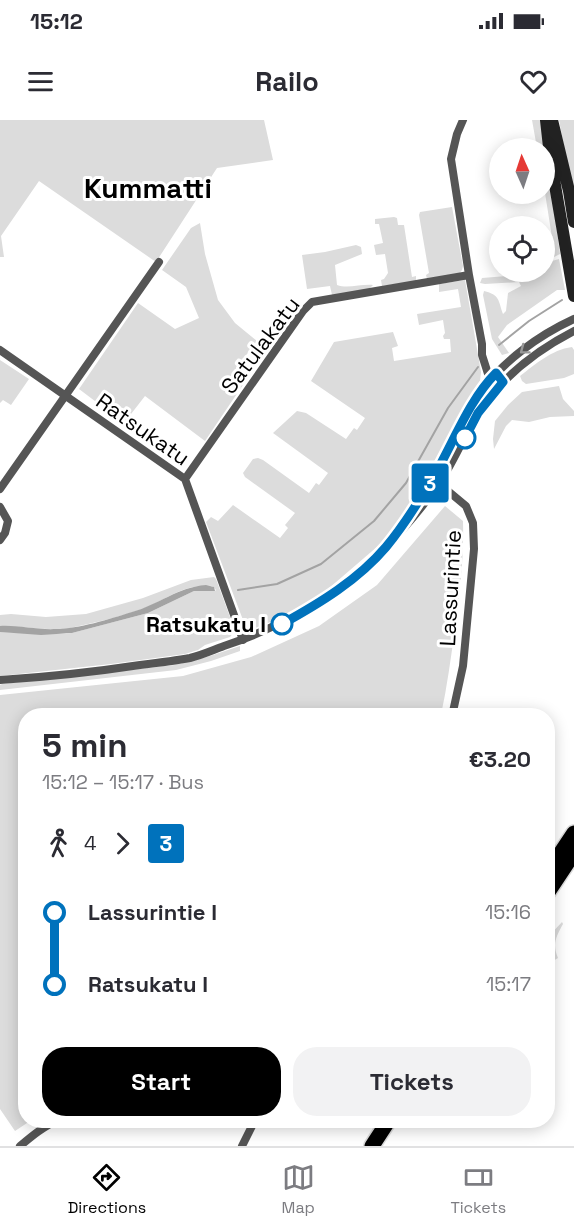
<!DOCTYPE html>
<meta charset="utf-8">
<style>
body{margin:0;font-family:"Space Grotesk",sans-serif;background:#f2f2f3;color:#2b2b33;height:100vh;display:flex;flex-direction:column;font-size:22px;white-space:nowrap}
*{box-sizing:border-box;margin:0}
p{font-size:20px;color:#7c7c81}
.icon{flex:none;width:33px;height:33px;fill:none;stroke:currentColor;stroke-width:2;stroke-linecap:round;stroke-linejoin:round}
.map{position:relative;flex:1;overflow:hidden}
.drawer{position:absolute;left:18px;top:588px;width:537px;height:420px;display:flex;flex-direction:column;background:#fff;border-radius:24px;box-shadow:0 3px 15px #0003}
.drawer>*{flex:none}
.badge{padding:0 12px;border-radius:4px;font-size:21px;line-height:39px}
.needle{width:39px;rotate:357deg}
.tools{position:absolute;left:489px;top:18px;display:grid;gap:12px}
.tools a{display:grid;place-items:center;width:66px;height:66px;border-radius:50%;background:#fff;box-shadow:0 3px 15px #0003;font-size:30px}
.map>.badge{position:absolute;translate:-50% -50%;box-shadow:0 0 0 3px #fff}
.legs{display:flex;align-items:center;gap:9px;height:66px;padding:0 24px;font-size:20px}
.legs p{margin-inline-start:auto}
.head{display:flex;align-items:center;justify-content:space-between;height:102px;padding:0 24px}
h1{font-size:33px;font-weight:700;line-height:45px}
.primary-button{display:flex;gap:12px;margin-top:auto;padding:12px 24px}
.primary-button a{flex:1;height:69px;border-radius:24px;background:#000;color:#fff;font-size:24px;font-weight:700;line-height:69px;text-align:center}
.primary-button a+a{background:#f2f2f3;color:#2b2b33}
ul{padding:0 24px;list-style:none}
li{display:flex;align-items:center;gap:21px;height:72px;font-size:22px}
li i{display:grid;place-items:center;width:9px;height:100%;margin:0 8px;background:currentColor}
li i::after{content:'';width:15px;height:15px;margin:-8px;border:4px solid;border-radius:50%;background:#fff}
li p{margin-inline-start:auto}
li:first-child i{background:linear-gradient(#0000 50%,currentColor 0)}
li:last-child i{background:linear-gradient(currentColor 50%,#0000 0)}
.status{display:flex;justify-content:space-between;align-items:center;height:42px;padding:0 30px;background:#fff;direction:ltr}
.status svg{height:16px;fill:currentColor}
header{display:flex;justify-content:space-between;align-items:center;height:78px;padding:0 24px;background:#fff;font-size:27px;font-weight:700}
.tabs{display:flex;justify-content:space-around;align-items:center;height:84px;border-top:2px solid #e1e1e2;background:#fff;font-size:16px;color:#7c7c81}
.tabs a{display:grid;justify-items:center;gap:3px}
.tabs .active{color:#000}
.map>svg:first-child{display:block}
</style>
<div class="status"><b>15:12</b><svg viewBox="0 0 49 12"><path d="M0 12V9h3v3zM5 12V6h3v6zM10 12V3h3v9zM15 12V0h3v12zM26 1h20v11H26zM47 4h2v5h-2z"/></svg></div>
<header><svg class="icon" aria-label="menu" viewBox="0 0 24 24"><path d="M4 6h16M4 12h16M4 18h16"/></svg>Railo<svg class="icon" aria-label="heart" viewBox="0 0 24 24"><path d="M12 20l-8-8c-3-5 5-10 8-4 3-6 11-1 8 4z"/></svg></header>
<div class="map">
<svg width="574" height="1026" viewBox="0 0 574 1026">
<rect width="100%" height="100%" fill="#fff"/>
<!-- green -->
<path fill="#dcdcdc" d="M0 0H264L273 40 217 48 156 142 39 61 1 116 4 137H0Z
M532 0H542L560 134 550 139 549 131 554 130 545 73 544 28H537Z
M559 0H574V81Z
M452 87 463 146 462 150 459 154 427 159 426 155 429 153 419 95 420 92Z
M394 97 397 98 398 105H404L412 157 416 156V161L382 166 381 160 384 159 388 153 385 134 376 135 374 125 383 123 379 104H375V99Z
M200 103 205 134 218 180 235 203 257 221 241 242 253 250 205 321 145 276 124 303 79 269 138 183 175 209 199 198 186 167 162 150 191 108Z
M356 125 361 127 362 134 335 145 337 165C347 169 361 164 373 165L368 170 332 175 330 166 307 169 302 135 325 132Z
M559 139 565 170H557L507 205 498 217 509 233 502 235 492 219 483 175 484 171C500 175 498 180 503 194L506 191 508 173 521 166 519 162 485 164 480 163 482 158 519 155 527 152H544L545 143Z
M465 160 481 252 480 261 424 364 397 404 378 426 328 469 299 488 273 501 255 508 248 507 243 500 206 402 211 397 218 401 233 385 280 418 288 408 285 405 295 393 245 357 243 353 253 339 258 338 263 340 309 373 316 363 319 365 328 353 273 313 297 291 306 293 346 319 354 308 357 310 365 298 311 261 334 222 393 212 398 226 392 228 394 241 451 232 450 219H444L443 216 445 213 443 200 419 205 417 194 461 187 458 169 439 172V164Z
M572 227 574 230V254L564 258 526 264 522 261 520 256C536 244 551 230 572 227Z
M0 240 29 259 11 285 3 280 0 283Z
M559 266 563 279 574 291V296L550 297 529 302 512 300 506 306 494 329 493 319 495 301 508 285 522 272Z
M445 386 463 401C464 437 460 473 455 508 451 537 447 567 441 595L26 596V1000L30 1001 15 1011 0 989V575L183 556 251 537 319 506 377 465Z
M214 457 216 459 234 508V512L230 517 205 525 198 530 185 534 111 544 0 556V512L66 514 72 513 148 493 194 471H215L216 470 212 466C183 463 167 480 142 489 119 497 94 503 70 508 47 512 23 505 0 506V495L11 494 46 497 86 494 143 478 191 460Z
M240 526V531L211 541 176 550 0 570V565L2 564 175 545 210 536Z
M562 802 563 804C556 817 552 824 558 838L548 844V817Z"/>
<!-- water -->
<path fill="#a3a3a3" d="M206 465 214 467 215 471H194L148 493 72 513 41 515 0 512V506C18 505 37 510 56 509 78 509 110 499 132 492 158 485 178 467 206 465Z"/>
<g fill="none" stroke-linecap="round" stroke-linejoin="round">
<!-- stream -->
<path stroke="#a3a3a3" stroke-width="2" d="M499 225 529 201 562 180
M238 470 277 464 321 444 374 401 406 363 448 288 478 247"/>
<defs>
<path id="highway" d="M548 752 574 713
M548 772 574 733
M372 1026 389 1000"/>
</defs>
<!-- highway casing -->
<use href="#highway" stroke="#dbdbdb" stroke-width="18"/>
<!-- street -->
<path stroke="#555" stroke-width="8" d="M463 0 457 14 451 39 469 155 482 224V235L490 260 493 262
M0 230 185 359 243 520
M185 359 303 191 312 182 469 155
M436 361 466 386 473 403 474 429 463 546 452 596
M0 369 159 142
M0 387 8 401 5 413 0 420
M413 389C429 365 442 341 455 317 463 302 471 286 480 273 503 241 539 215 574 199
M0 560C47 557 94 552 140 545 157 543 174 541 190 538 202 535 213 530 224 526 315 496 380 445 436 368 453 345 463 317 478 293 503 256 535 231 574 211
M20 1026C32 1016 44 1006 58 1000
M242 1026 255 1000"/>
<!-- secondary -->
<path stroke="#222" stroke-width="12" d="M546 0 550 36 574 176
M552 0 569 71 574 102"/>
<!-- highway -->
<use href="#highway" stroke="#000" stroke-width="15"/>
</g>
<!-- one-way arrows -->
<defs><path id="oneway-chevron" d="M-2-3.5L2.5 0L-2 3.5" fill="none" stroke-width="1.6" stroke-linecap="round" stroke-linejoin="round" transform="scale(1.5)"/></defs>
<use stroke="#999" href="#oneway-chevron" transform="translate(524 230) rotate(143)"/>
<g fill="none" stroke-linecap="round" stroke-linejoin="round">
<defs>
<path id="line-1" d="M282 504C320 483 358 460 386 427 406 403 423 375 439 347 456 316 471 278 496 253L503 262 478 293 465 318"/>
</defs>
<!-- line-1 casing -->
<use href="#line-1" stroke="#fff" stroke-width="14"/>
<!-- line-1 -->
<use href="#line-1" stroke="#0072bc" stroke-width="9"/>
</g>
<!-- markers -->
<g fill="#fff" stroke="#0072bc" stroke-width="3">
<circle cx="465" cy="318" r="10"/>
<circle cx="282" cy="504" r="10"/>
</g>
<g text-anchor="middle" stroke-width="6" stroke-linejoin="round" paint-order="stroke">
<!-- street labels -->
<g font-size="22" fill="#000" stroke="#fff">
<text transform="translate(260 225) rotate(-53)" y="8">Satulakatu</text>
<text transform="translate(143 309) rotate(35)" y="8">Ratsukatu</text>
<text transform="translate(450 468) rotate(-87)" y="8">Lassurintie</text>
</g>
<!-- stop labels -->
<g font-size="22" font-weight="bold" fill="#000" stroke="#fff" text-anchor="end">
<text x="266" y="512">Ratsukatu I</text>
</g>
<!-- district labels -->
<g font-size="28" font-weight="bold" fill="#000" stroke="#fff">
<text x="148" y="78">Kummatti</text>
</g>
</g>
</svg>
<div class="tools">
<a><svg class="needle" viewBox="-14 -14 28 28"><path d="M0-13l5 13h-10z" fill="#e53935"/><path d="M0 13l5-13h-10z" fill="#7c7c81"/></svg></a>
<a><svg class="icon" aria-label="locate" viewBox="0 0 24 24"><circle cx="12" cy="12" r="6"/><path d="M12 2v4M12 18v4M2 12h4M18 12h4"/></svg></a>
</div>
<b class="badge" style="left:430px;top:363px;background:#0072bc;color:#fff">3</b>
<section class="drawer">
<div class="head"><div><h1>5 min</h1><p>15:12 – 15:17 · Bus</p></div><b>€3.20</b></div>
<div class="legs"><svg class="icon" aria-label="walk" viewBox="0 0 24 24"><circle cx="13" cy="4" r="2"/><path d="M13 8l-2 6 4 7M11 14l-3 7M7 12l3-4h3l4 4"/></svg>4<svg class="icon" aria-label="forward" viewBox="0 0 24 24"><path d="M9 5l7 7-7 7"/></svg><b class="badge" style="background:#0072bc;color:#fff">3</b></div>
<ul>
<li><i style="color:#0072bc"></i><b>Lassurintie I</b><p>15:16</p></li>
<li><i style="color:#0072bc"></i><b>Ratsukatu I</b><p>15:17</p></li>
</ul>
<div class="primary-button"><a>Start</a><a>Tickets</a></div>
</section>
</div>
<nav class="tabs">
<a class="active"><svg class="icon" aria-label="directions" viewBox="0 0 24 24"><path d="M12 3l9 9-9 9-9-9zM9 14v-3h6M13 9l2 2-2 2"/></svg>Directions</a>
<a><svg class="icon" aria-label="map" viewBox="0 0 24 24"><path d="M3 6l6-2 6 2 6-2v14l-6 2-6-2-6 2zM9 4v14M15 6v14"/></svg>Map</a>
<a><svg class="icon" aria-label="tickets" viewBox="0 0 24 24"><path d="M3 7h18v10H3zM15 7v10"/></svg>Tickets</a>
</nav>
